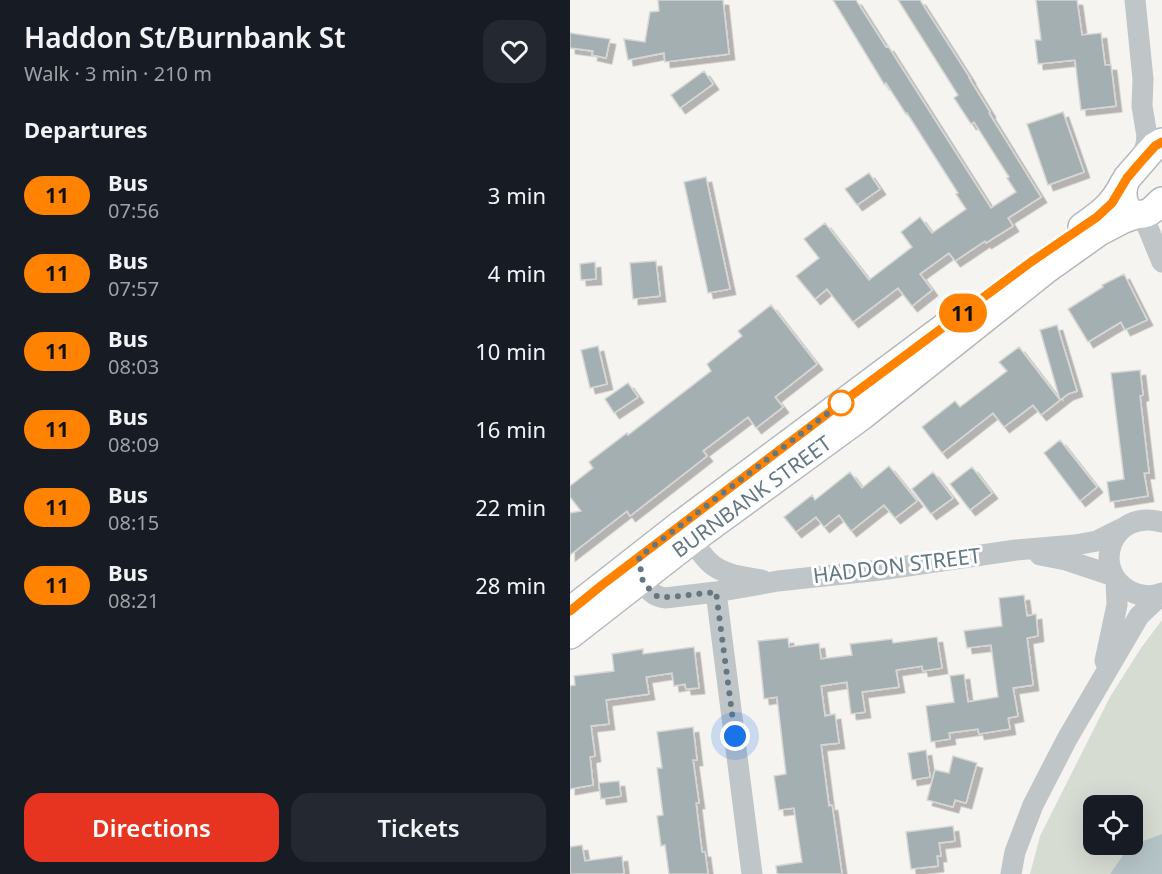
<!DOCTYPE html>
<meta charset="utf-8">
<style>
body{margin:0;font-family:"Noto Sans",sans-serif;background:#242831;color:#f1f3f6;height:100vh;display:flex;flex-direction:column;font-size:22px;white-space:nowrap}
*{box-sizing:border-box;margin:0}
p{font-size:20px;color:#9ea1a6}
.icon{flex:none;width:33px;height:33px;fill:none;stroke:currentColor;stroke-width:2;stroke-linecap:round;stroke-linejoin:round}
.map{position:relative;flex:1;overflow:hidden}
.side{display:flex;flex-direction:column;background:#171b24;width:570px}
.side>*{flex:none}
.badge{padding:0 12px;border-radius:20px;font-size:21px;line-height:39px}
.fabs{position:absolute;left:513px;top:795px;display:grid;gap:12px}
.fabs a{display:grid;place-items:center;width:60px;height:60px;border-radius:12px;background:#171b24;box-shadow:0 6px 24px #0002;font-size:30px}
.you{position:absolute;width:30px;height:30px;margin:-15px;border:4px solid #fff;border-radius:50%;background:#1a73e8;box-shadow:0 0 0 9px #1a73e833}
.map>.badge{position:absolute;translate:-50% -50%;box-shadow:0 0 0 3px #fff}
h2{padding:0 24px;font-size:22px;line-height:54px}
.round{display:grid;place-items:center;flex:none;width:63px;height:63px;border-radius:18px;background:#242831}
.summary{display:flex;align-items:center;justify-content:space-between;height:102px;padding:0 24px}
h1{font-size:28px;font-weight:600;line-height:45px}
.primary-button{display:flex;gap:12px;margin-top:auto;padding:12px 24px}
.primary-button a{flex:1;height:69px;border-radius:18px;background:#e63420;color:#fff;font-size:24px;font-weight:600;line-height:69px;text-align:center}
.primary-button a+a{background:#242831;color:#f1f3f6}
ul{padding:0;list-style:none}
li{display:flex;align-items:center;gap:18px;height:78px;padding:0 24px}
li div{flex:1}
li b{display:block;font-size:22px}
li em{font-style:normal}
li .badge{min-width:66px;font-weight:700;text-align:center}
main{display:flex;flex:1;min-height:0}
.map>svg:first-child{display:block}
</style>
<main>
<section class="side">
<div class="summary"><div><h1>Haddon St/Burnbank St</h1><p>Walk · 3 min · 210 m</p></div><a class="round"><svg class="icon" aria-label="heart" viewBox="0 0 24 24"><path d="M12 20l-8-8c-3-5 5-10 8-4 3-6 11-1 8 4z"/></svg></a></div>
<h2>Departures</h2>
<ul>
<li><span class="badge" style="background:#ff8200;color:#111">11</span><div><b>Bus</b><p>07:56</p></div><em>3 min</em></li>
<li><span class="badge" style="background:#ff8200;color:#111">11</span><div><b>Bus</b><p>07:57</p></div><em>4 min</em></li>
<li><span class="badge" style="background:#ff8200;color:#111">11</span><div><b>Bus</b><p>08:03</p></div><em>10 min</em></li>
<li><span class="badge" style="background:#ff8200;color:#111">11</span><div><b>Bus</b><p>08:09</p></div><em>16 min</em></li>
<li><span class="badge" style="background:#ff8200;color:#111">11</span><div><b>Bus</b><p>08:15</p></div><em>22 min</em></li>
<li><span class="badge" style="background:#ff8200;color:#111">11</span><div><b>Bus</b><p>08:21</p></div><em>28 min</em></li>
</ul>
<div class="primary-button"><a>Directions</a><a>Tickets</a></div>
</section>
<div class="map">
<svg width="592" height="874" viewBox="0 0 592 874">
<defs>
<filter id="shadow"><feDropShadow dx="5.5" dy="5.5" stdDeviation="0" flood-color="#0004"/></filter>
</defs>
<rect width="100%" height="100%" fill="#f5f4f1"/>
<!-- green -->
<path fill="#d7dcd2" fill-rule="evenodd" d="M592 620V834L559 846 540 874H460L470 836 540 697 571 648ZM524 806H562V844H524Z"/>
<!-- water -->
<path fill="#b5c4c7" d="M592 834V874H540L559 846Z"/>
<!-- building -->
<path fill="#a4afb2" stroke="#d6d6d4" stroke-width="1.5" filter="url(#shadow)" d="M88 0H153L159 54 95 62 94 53 58 60 54 39 75 42 80 12 89 11Z
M263 0H286L316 47 318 46 421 208 446 192 437 178 439 177 404 122 401 124 384 98 388 95 328 0H350L400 78H399L420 112 419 113 471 197 438 218 443 226 416 243 415 241 385 261 379 253 350 274 362 290 342 306 328 288 283 322 257 289 245 299 226 276 249 258 234 239 255 223 299 280 342 247 331 232 350 217 362 233 396 209 386 194 388 193 337 113 336 114 316 83 314 84Z
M466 0H507L512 35 531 33 535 65H541L546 106 511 110 505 60 468 64 465 40H471Z
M0 33 40 39 36 58 22 55 23 51 0 48Z
M134 71 143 84 110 108 101 95Z
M493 112 514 172 478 185 457 124Z
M299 173 310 189 287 205 275 189Z
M136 177 160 289 138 293 114 182Z
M86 261 90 296 63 299 60 263Z
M25 262 26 279 11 280 10 264Z
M554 274 577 320 555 330 551 322 518 342 498 309 533 287 532 285Z
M201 305 247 364 205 397 213 407 186 428 178 417 133 451 137 456 60 516 57 511 0 555V513L11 511 0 497V486L23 468 19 462 57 433 58 435 141 371 137 364 172 336 168 331Z
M487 325 507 391 498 394 490 400 470 330Z
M28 346 37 384 20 388 11 350Z
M449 347 490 400 471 415 463 405 434 427 423 413 372 453 352 427 385 401 390 407 437 371 429 362Z
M570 370 573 395 570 396 579 473H574L578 496 540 502 537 482 554 479 541 373Z
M58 383 68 397 44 413 35 399Z
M490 440 527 487 510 501 474 453Z
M319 466 347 501 325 518 314 505 281 531 269 515 254 527 246 517 226 532 214 517 242 495 245 500 280 472 292 488Z
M402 467 422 493 400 510 380 484Z
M363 472 383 498 361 514 342 489Z
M454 595 457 616 466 614 468 636 457 638 463 685 443 688 448 716 438 718 440 729 409 734 408 729 379 733 380 739 361 742 356 706 384 702 380 676 394 674 398 702 428 697 421 645 397 648 394 631 432 626 429 598Z
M367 637 372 668 353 671 352 666 326 670 329 687 292 692 295 712 281 714 277 682 251 686 255 716 265 714 269 743 251 745 259 806 262 805 272 874H207L206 866 232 862 224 808 209 810 204 776 216 774 207 697 194 699 188 641 218 638 219 647 249 643 251 659 282 655 280 644 322 639 323 643Z
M124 647 129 688 116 689 115 684 104 686 102 673 76 677 79 694 36 700 39 724 21 726 25 756 20 757 23 785 0 789V686L5 685 4 676 44 671 42 654 73 649V654Z
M123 727 127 760H123L129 803H126L132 852H135L138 874H99L95 845 91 846 87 816 93 815 87 768H92L87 732Z
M356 750 360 777 342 780 338 753Z
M383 756 407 763 396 803 385 800 383 807 357 800 365 770 379 773Z
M49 781 51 796 31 799 29 783Z
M383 826 385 841 369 843 371 856H367L368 866 341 869 336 832Z
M12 845 15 861 52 856 54 874H0V847Z"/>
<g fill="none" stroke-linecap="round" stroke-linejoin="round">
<defs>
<path id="major" d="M592 142 585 146 557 178C548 193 554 221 577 213 583 211 587 205 592 201
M512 227C532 213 543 205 554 183
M0 611 111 524 396 311
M0 635 122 540 292 416 477 269 529 232 554 219 568 214"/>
</defs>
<!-- major casing -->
<use href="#major" stroke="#b3b8bb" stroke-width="30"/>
<!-- minor -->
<path stroke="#c0c5c7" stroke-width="21" d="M565 0 573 79 572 106 577 136 576 145 569 162
M570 214 578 228 592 262
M592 522C541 508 520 570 560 591 571 597 582 597 592 593
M113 527C121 538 129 552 139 562 152 575 175 577 192 580
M470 555 496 560 544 576
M70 564C72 580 76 595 95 598L146 592 208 581 310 570 446 550 505 545 527 541 551 529
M146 592 182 874
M535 661 547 605 546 580
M441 874 445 852 463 805 497 739 569 616 592 594"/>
<!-- major -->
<use href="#major" stroke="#fff" stroke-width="27"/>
</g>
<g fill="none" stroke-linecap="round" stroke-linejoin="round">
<defs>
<path id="line" d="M0 611 32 585 278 398 461 262 527 217 542 203 557 178 568 165 585 146 592 142"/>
</defs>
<!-- line casing -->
<use href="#line" stroke="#fff" stroke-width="14"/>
<!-- line -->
<use href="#line" stroke="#ff8200" stroke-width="9"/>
<!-- walk -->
<path stroke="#637882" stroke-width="6" stroke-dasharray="0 10.8" d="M165 736 146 592 101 597H88L80 590 72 579 69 557 278 398 271 403"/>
</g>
<!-- markers -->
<circle fill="#fff" stroke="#ff8200" stroke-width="3" cx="271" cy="403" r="12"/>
<g text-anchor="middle" stroke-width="6" stroke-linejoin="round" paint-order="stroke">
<!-- street labels -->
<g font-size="21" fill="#637882" stroke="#fff">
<text transform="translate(182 497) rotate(-36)" y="7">BURNBANK STREET</text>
<text transform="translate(327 566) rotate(-7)" y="7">HADDON STREET</text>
</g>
</g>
</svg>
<div class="fabs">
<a><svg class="icon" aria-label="locate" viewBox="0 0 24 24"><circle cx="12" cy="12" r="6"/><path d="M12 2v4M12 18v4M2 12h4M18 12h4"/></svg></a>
</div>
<div class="you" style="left:165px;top:736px"></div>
<b class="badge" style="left:393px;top:313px;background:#ff8200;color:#111">11</b>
</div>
</main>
